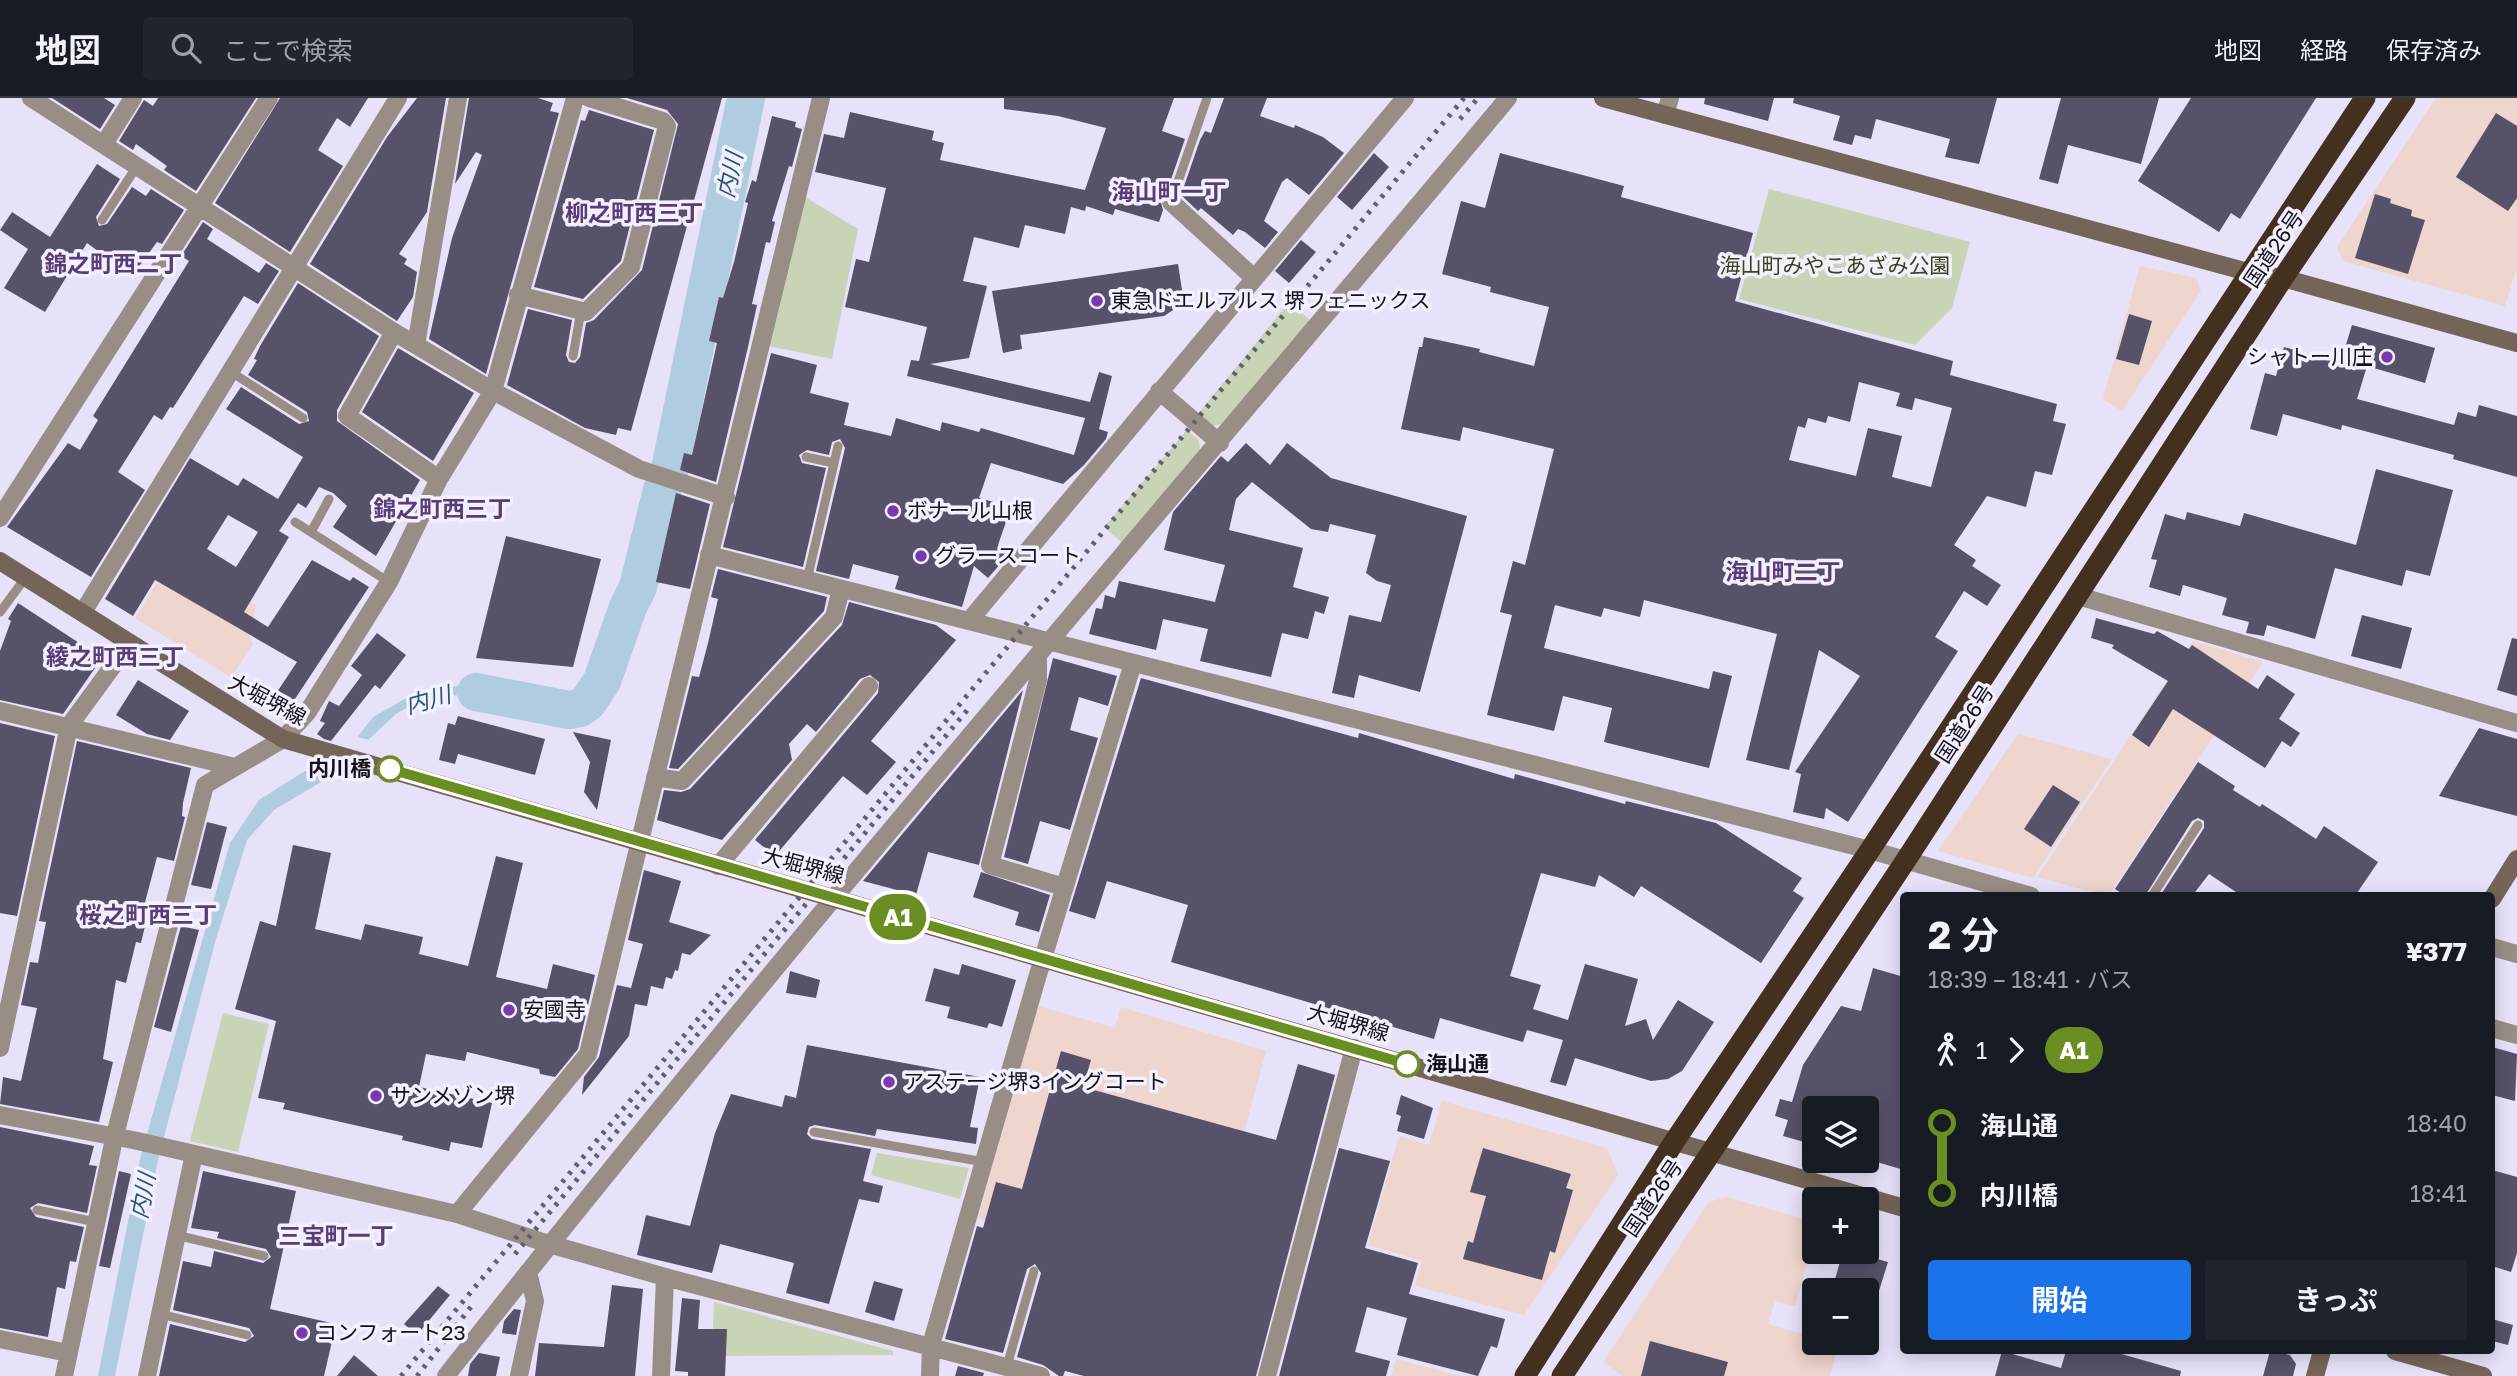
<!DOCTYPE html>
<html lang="ja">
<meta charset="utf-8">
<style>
body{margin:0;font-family:"Golos Text","Noto Sans JP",sans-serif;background:#20242c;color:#f1f3f6;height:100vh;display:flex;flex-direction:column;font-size:26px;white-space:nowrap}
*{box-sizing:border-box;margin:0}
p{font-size:23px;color:#9ea1a6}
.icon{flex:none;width:38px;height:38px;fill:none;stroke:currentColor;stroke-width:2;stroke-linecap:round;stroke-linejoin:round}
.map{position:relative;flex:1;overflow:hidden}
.panel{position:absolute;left:1900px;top:794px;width:595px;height:462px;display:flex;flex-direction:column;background:#171b24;border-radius:7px;box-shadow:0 4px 18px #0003}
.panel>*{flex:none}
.badge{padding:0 14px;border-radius:23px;font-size:24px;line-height:46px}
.tools{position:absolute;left:1802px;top:998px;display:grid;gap:14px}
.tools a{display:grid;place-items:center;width:77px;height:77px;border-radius:7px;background:#171b24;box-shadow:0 4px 18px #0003;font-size:35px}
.map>.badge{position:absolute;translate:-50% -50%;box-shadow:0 0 0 4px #fff}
.legs{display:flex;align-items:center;gap:10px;height:77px;padding:0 28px;font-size:23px}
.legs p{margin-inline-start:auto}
.head{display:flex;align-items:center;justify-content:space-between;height:119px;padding:0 28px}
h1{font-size:38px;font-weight:700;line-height:52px}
.cta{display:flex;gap:14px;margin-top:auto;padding:14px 28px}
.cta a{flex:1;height:80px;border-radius:7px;background:#1a73e8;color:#fff;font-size:28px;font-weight:700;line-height:80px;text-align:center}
.cta a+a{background:#20242c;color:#f1f3f6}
ul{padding:0 28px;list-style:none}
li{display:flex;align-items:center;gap:24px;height:70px;font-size:26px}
li i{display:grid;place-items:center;width:10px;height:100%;margin:0 9px;background:currentColor}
li i::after{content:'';width:18px;height:18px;margin:-9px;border:5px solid;border-radius:50%;background:#171b24}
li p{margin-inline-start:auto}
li:first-child i{background:linear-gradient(#0000 50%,currentColor 0)}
li:last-child i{background:linear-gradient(currentColor 50%,#0000 0)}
header{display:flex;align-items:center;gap:42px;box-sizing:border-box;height:98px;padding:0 35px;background:#171b24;border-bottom:2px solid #363941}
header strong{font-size:33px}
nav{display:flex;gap:38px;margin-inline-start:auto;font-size:24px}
.search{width:490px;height:63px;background:#20242c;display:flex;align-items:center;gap:18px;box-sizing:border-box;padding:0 24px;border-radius:7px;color:#9ea1a6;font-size:26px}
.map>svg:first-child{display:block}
</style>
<header>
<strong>地図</strong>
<div class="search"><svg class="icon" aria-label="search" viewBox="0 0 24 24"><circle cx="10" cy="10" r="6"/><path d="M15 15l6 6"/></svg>ここで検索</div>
<nav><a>地図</a><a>経路</a><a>保存済み</a></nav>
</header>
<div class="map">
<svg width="2517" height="1278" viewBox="0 0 2517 1278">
<rect width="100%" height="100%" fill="#e7e1fa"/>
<!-- commercial -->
<path fill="#eed5cd" d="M2436 0H2517V169L2505 208 2343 163 2337 149Z
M2140 168 2196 180 2201 193 2122 313 2103 301Z
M173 458 256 508 249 536 253 546 231 579 135 520Z
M2193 543 2263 564 2108 798 2037 779Z
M2018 636 2112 661 2033 780 1938 753Z
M1038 908 1115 930 1121 909 1266 953 1204 1182 978 1120Z
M1442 1003 1607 1050 1618 1077 1524 1217 1415 1188 1422 1163 1368 1147 1399 1038 1429 1047Z
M1726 1099 1815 1124V1139L1795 1208 1775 1203 1768 1226 1815 1240V1244L1839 1246 1830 1278H1622L1603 1264 1709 1104Z
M1396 1261 1460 1278H1391Z"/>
<!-- green -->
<path fill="#c9d3b6" d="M1769 91 1970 144 1952 210 1915 247 1739 201Z
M805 99 858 131 832 261 768 248Z
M1289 204 1310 222 1222 326 1211 328 1198 316Z
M1187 332 1199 342 1200 352 1122 445 1104 429Z
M223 915 269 926 238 1054 190 1043Z
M877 1055 969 1070 960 1101 871 1077Z
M714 1204 893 1253V1257L712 1258Z"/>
<!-- water -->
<path fill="#b0ccdf" d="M461 587 528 599 525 608 468 597 438 598 413 606 396 616 326 681 274 712 247 742 216 841 158 1062 115 1278H98L141 1057 230 745 259 702 356 641 373 619 408 599Z"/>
<!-- pier -->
<path fill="#e7e1fa" d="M354 638 373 643 331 681 299 671Z"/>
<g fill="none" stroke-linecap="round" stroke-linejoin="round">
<!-- river -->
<path stroke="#b0ccdf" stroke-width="38" d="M476 594 569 612 580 610 588 604 602 583 628 509 638 489 662 392 670 371 746 0"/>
</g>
<!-- building -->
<path fill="#58516a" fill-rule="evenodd" d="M52 0H104L115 7 100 31Z
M158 0H256L196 93 164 72 167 68 136 46 133 52 119 43 144 2 153 8Z
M280 0H368L350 29 337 20 318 52 343 68 290 154 215 105Z
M417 0H446L427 114 399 156 407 161 404 166 417 174 413 199 397 223 310 166 387 39Z
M469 0H538L553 5 550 13 559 15 486 276 429 241 452 140 482 57 476 54 455 86Z
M627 0H722L631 333 618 330 616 337 585 330 507 287 528 211 572 222 566 257 569 264 575 265 580 259 586 225 594 222 642 172 678 26 667 12Z
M1004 0H1174L1162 33 1185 41 1167 93 1160 101 1163 112 1159 124 1115 111 1113 117 1086 108 1085 113 1071 109 1065 136 1025 127 1019 150 974 139 963 183 987 188 969 260 930 266 1090 304 1099 274 1112 278 1099 331 1108 334 1106 341 1084 367 1063 386 991 365 979 400 1001 406 997 418 1007 421 998 447 1009 456 988 480 974 468 962 509 895 491 899 478 853 466 849 481 816 473 845 350 840 341 832 344 829 357 807 352 799 357 802 365 826 370 803 469 723 449 771 255 817 267 810 295 849 305 844 327 891 338 896 320 940 333 942 324 979 334 981 330 1074 357 1085 320 907 278 911 262 919 263 927 229 845 209 856 161 869 164 886 90 815 74 824 36 844 40 850 14 934 33 932 42 944 45 940 62 1085 92 1106 30 1058 18 1004 11Z
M1224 0H1267L1260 18 1294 30 1295 27 1323 39 1344 55 1309 97 1287 80 1282 84 1264 123 1278 134 1265 150 1245 134 1238 131 1233 137 1201 110 1198 113 1181 97 1200 42 1205 33 1211 35Z
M1705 0H1774L1768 23 1704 6Z
M1794 0H1997L1979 66 1945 59 1950 41 1876 21 1871 41 1855 37 1852 47 1833 42 1840 18 1793 5Z
M2061 0H2159L2141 66 2068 47 2058 86 2039 81Z
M2191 0H2316L2240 121 2231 115 2219 134 2138 83Z
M589 12 654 32 621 163 583 201 534 189 581 22 585 23Z
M2496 15 2517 28V100L2508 113 2456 79Z
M772 18 796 24 795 29 802 31 792 69 789 68 772 123 775 124 770 145 766 144 752 206 757 207 748 249 716 384 680 372 684 355 692 357 717 245 709 243 719 199 723 200 734 164 748 105 745 104 752 82 756 84Z
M1374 55 1389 69 1352 112 1337 99Z
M1500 55 1624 88 1621 99 1753 135 1735 203 1953 263 1950 277 2057 306 2053 323 2066 326 2052 377 2035 373 2026 409 1987 398 1954 447 1976 462 1972 468 2001 487 1987 508 1964 493 1935 539 1958 553 1848 724 1826 710 1824 721 1793 714 1801 676 1795 674 1860 578 1819 552 1789 672 1746 662 1777 536 1644 502 1640 519 1604 510 1601 519 1555 507 1544 550 1709 591 1713 573 1732 578 1709 670 1604 644 1612 610 1563 598 1554 633 1487 617 1512 517 1500 514 1513 463 1525 467 1554 351 1463 329 1460 343 1401 331 1419 249H1422L1424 239 1480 251 1479 254 1534 268 1549 209 1490 194 1491 189 1442 176 1461 103 1485 110ZM1859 284 1900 295 1896 308 1912 312 1915 300 1952 310 1931 389 1892 379 1902 338 1868 330 1856 378 1789 362 1798 328 1805 330 1808 320 1826 325 1828 318 1850 324Z
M97 66 120 81 96 119 99 128 107 126 132 89 146 98 151 91 184 112 162 146 157 144 132 178 87 145 45 214 4 190 28 151 0 132 12 114 50 139Z
M2375 96 2391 101 2390 105 2412 112 2411 118 2425 122 2408 176 2355 160Z
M203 124 213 131 207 141 259 175 266 165 279 173 258 206 244 198 173 310 170 309 162 322 154 317 118 374 145 392 91 479 7 429 68 345 80 352 98 322 93 318 189 163 181 158Z
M1301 142 1316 154 1289 185 1275 173Z
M1178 166 1184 205 1164 218 1020 237 1022 251 1003 255 992 193Z
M298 185 379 238 337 312V323L420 382 376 458 333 429 347 408 333 395 319 389 306 410 298 405 279 433 289 439 244 514 268 529 312 462 350 483 353 479 369 489 287 613 271 603 297 564 155 482 133 518 105 501 190 360 238 388 243 380 278 401 303 359 226 311 241 289 299 326 309 323 307 314 248 277 257 262 254 261 260 248ZM228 417 258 434 236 469 207 451Z
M2129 216 2152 223 2139 267 2116 261Z
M2352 227 2435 250 2425 285 2367 268 2357 301 2454 327 2458 314 2476 319 2479 307 2517 318V379L2453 361 2454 357 2342 327 2341 332 2283 316 2277 338 2250 331 2265 275 2276 278 2284 249 2333 263 2336 251 2344 253Z
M398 250 474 295 433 363 362 314Z
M1246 345 1270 367 1287 345 1331 380 1467 418 1420 594 1359 577 1354 600 1332 595 1349 517 1381 524 1391 487 1377 483 1366 475 1376 437 1330 426 1328 434 1311 431 1252 384 1236 401 1229 432 1303 450 1293 489 1329 499 1324 516 1315 513 1308 541 1282 535 1271 579 1200 563 1208 531 1163 521 1156 552 1089 536 1096 510 1102 511 1105 497 1115 500 1119 483 1215 504 1225 467 1164 452 1173 414 1221 358 1228 364Z
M2376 371 2453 392 2430 478 2406 472 2402 488 2335 470 2315 541 2267 527 2264 538 2246 535 2249 524 2222 517 2227 500 2183 487 2180 498 2149 489 2157 462 2151 461 2165 416 2185 422 2187 414 2240 428 2244 415 2356 447Z
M676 395 710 406 690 491 656 484Z
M506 438 601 461 573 569 476 560Z
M718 471 827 499 824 513 678 671 669 670 692 578 699 579 708 545 718 501 711 499Z
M849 504 936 527 956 542 871 643 896 664 867 697 843 678 775 758 755 742 878 595 879 584 870 577 860 581 816 634 807 626 789 646 792 662 722 742 657 722 664 692 681 694 690 691 842 527Z
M18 505 102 560 63 616 0 602V553L11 523 8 521Z
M2362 517 2412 530 2401 571 2351 558Z
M2096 520 2154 536 2157 533 2189 551 2192 547 2258 591 2267 577 2295 596 2279 621 2300 635 2291 649 2282 643 2265 670 2173 611 2149 649 2132 637 2168 583 2112 550 2114 547 2091 540Z
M377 535 406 557 380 591 375 587 331 643 324 641 317 636 325 625 320 623 329 603 339 608 362 577 351 568Z
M2512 540 2517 541V598L2497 592Z
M1053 560 1117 578 1108 608 1079 599 1070 632 1098 640 1070 732 1040 723 1028 766 1004 759Z
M1141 580 1358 640 1359 635 1514 681 1515 676 1625 706 1626 703 1716 725 1802 780 1793 793 1804 800 1761 865 1641 788 1634 799 1599 777 1595 789 1541 775 1510 878 1541 887 1533 911 1568 922 1585 866 1638 881 1625 928 1646 921 1653 942 1678 902 1714 924 1682 973 1668 981 1651 983 1575 960 1566 988 1550 984 1563 942 1527 932 1523 944 1440 920 1434 941 1171 864 1188 807 1107 783 1095 821 1069 813Z
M138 582 189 613 170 642 147 636 116 617Z
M1023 592 979 767 928 754 916 797 863 783Z
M458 618 545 641 535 677 458 656 455 666 439 662 448 625 455 627Z
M0 625 55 638 17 818 0 815Z
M2479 630 2517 641V718L2439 698Z
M573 634 611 642 597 712 584 694 590 664Z
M77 643 191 670 183 705 182 718 185 719 174 763 157 759 139 827 145 828 141 845 136 844 126 885 116 882 103 961 113 964 99 1024 0 1006 3 979 21 983 37 910 21 907 30 864 38 865 46 824 39 823Z
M2198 664 2235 688 2233 692 2260 709 2262 706 2316 741 2324 728 2378 764 2355 798H2242L2209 776 2192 798H2160L2204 730V723L2198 720 2192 723 2145 798H2126L2115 791Z
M2053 687 2080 704 2051 749 2024 731Z
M207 724 227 729 211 791 191 787Z
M293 747 331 755 315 831 361 842 365 826 423 839 419 856 468 868 496 758 523 765 496 879 547 891 553 866 595 877 578 951 555 979 540 976 539 971 467 954 465 963 426 956 419 989 492 1005 482 1050 451 1044 449 1053 402 1042 403 1038 283 1011 285 1005 258 1000 276 923 235 911 260 823 276 828Z
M644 772 681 783 669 824 711 837 690 857 682 855 678 873 675 872 672 881 666 879 663 891 651 888 647 908 635 906 629 938 582 997 584 979 599 959 617 887 631 890 643 846 628 842Z
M981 774 1050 797 1039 834 1015 827 1019 814 973 799Z
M181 828 199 832 171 934 154 929Z
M962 866 1016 882 1002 929 989 925 987 930 947 920 950 909 925 903 934 870 959 877Z
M1873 870 1904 879V1072L1870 1062 1877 1037 1867 1035V1010H1815V1047L1783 1038 1788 1022 1775 1018 1780 1001 1792 1004 1803 967 1841 908 1861 913Z
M790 873 820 882 816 900 786 895Z
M807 947 980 979 970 1029 978 1030 976 1046 877 1031 875 1038 815 1027 809 1029 807 1036 812 1041 871 1051 863 1083 883 1088 879 1105 859 1101 829 1206 786 1195 794 1165 720 1146 712 1175 637 1157 646 1117 690 1128 715 1035 731 996 782 1009 785 997 796 1000Z
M2492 949 2517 956 2515 1003 2492 997Z
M1061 953 1091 962 1083 989 1276 1042 1298 966 1335 977 1256 1278H1084L1065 1273 1063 1278H1059L1043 1267 1017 1259 1041 1175 1035 1166 1027 1171 1003 1255 945 1241 977 1128 983 1130 996 1084 1022 1091Z
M1401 997 1433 1010 1424 1041 1397 1033 1401 1018 1396 1016Z
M0 1029 94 1048 89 1067 97 1068 87 1115 38 1105 30 1110 36 1119 84 1129 76 1164 70 1163 65 1191 57 1189 48 1239 0 1230Z
M1339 1050 1390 1063 1365 1150 1418 1165 1409 1196 1505 1221 1497 1250 1491 1248 1478 1278 1397 1257 1407 1220 1367 1209 1355 1254 1390 1263 1386 1278H1279Z
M1483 1050 1571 1076 1566 1090 1573 1092 1555 1155 1550 1153 1542 1182 1463 1161 1468 1143 1473 1145 1486 1098 1470 1094Z
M2492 1072 2517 1079V1155L2511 1174 2492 1168Z
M119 1073 131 1076 110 1170 99 1168Z
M203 1073 296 1093 270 1211 336 1226 324 1278H159L170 1226 245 1244 254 1238 249 1230 173 1212 183 1163 211 1169 214 1153 263 1165 271 1159 266 1151 217 1140 219 1134 191 1130Z
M1843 1153H1867L1866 1158 1888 1164 1879 1193 1832 1192Z
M874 1183 903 1191 894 1223 865 1214Z
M612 1187 643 1191 635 1278H535L539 1245 604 1249Z
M438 1188 450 1197 417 1237 404 1226Z
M682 1200 700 1202 698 1231H727L725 1278H688V1274L675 1273Z
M514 1211 521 1212 516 1237 502 1235 504 1223Z
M2492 1221 2513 1227 2508 1247 2492 1243Z
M1650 1243 1728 1264 1724 1278H1641Z
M2002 1253 2061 1270 2066 1253H2111L2181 1273 2180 1278H1995Z
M2270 1253 2290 1257 2296 1266 2293 1278H2263Z
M479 1255 500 1259 496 1278H468L470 1266Z
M354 1257 378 1278H337Z
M958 1268 984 1275 983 1278H955Z"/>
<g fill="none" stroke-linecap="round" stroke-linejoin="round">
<!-- lane -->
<path stroke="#998e85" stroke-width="9" d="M1171 104 1207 0
M102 122 137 68
M573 258 581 213
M231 274 303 320
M806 359 834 365
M295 424 389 484
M311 434 329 401
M807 482 838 348
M0 514 26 479
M2152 798 2198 727
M814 1034 984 1064
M37 1112 96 1124
M176 1137 264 1158
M160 1216 247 1237
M1007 1268 1034 1173"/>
<!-- street -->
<path stroke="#998e85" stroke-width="18" d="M31 0 394 234 493 293 639 371 726 399
M1665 17 1670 0
M104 46 133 0
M1171 104 1253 179
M518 197 586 214 631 169 667 28 663 23 589 0
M394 234 347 318 439 381
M416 247 458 0
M1159 293 1220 345
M0 420 269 0
M709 457 1870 752 2031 798
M2078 498 2517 625
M83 514 398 0
M969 523 1405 0
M1038 558V582L990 767 1064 789
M0 613 235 669
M655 679 682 683 834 519 841 491
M718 768 869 588
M2492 849 2517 856
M2492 930 2517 937
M0 950 69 628 129 546
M0 1017 133 1042 457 1116 549 1146 665 1179 1041 1278
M457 1116 588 956 821 0
M0 1241 68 1255
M64 1278 114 1041 205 687 283 641 307 615 389 484 439 381 493 293 575 0
M147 1278 194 1056
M446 1278C788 842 1153 425 1508 0
M519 1278 535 1203 528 1174
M661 1278 665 1179
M930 1278 931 1247 1037 880 1133 565
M1267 1278 1354 950"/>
<!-- secondary -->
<path stroke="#756558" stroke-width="18" d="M1603 0 2248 174 2283 180 2517 245
M0 463 283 641 1904 1110
M2492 801 2517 761
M2395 1253 2483 1278
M2315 1278 2322 1253"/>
<!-- highway -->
<path stroke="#44301f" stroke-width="21" d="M1525 1278 1674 1044 1870 752 2365 0
M1562 1278 1906 762 2283 180 2405 0"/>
<!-- rail -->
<path stroke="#625e6d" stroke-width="5" stroke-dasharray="3.5 7" stroke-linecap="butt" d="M1460 21 1478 0
M515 1156 969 610
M401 1278 1464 0
M417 1278 474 1205"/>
</g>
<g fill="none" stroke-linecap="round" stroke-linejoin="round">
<defs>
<path id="line-1" d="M390 671 1407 966"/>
</defs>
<!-- line-1 casing -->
<use href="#line-1" stroke="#fff" stroke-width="16"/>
<!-- line-1 -->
<use href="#line-1" stroke="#6b8e23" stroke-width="10"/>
</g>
<!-- markers -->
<g fill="#7938ad" stroke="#f3f0ff" stroke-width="2.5">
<circle cx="1097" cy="203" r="7"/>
<circle cx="2387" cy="259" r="7"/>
<circle cx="893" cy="413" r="7"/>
<circle cx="921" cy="458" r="7"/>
<circle cx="509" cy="912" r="7"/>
<circle cx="889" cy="984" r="7"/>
<circle cx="376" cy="998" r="7"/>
<circle cx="302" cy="1235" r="7"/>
</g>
<g fill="#fff" stroke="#6b8e23" stroke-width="3.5">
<circle cx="390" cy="671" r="12"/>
<circle cx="1407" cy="966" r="12"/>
</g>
<g text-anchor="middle" stroke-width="7" stroke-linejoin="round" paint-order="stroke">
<!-- street labels -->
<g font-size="21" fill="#14111a" stroke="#f3f0ff">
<text transform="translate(2274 151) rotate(-56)" y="7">国道26号</text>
<text transform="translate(267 602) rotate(28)" y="7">大堀堺線</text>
<text transform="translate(1965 626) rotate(-57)" y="7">国道26号</text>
<text transform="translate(803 768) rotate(15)" y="7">大堀堺線</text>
<text transform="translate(1348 925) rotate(16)" y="7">大堀堺線</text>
<text transform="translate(1653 1100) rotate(-56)" y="7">国道26号</text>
</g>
<!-- park labels -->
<g font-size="21" fill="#394517" stroke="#f3f0ff">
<text x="1835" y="175">海山町みやこあざみ公園</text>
</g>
<!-- poi labels -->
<g font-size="21" fill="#14111a" stroke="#f3f0ff" text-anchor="start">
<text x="1111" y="210">東急ドエルアルス 堺フェニックス</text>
<text x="2373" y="266" text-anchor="end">シャトー川庄</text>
<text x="907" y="420">ボナール山根</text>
<text x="935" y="465">グラースコート</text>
<text x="523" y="919">安國寺</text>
<text x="903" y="991">アステージ堺3イングコート</text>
<text x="390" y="1005">サンメゾン堺</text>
<text x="316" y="1242">コンフォート23</text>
</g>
<!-- stop labels -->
<g font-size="21" font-weight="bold" fill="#14111a" stroke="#f3f0ff" text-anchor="end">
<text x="371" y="678">内川橋</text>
<text x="1426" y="973" text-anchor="start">海山通</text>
</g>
<!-- water labels -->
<g font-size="23" font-style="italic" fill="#265673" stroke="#f3f0ff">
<text transform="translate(730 77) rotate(-78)" y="8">内川</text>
<text transform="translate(428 602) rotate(-16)" y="8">内川</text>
<text transform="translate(143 1098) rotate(-79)" y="8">内川</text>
</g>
<!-- neighbourhood labels -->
<g font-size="23" font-weight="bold" fill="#5a3c77" stroke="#f3f0ff">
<text x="1169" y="102">海山町一丁</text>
<text x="634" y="123">柳之町西三丁</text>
<text x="113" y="174">錦之町西二丁</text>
<text x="442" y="419">錦之町西三丁</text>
<text x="1783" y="482">海山町二丁</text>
<text x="115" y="567">綾之町西三丁</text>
<text x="148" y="825">桜之町西三丁</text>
<text x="336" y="1146">三宝町一丁</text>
</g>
</g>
</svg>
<div class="tools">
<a><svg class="icon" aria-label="layers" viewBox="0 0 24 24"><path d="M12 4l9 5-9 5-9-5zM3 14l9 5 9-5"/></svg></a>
<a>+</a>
<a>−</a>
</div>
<b class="badge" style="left:898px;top:819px;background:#6b8e23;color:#fff">A1</b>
<section class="panel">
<div class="head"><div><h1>2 分</h1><p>18:39 – 18:41 · バス</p></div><b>¥377</b></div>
<div class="legs"><svg class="icon" aria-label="walk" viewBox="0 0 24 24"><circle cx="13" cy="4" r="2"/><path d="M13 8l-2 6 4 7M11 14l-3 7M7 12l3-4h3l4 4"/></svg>1<svg class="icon" aria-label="forward" viewBox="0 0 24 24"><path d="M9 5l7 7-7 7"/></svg><b class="badge" style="background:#6b8e23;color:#fff">A1</b></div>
<ul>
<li><i style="color:#6b8e23"></i><b>海山通</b><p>18:40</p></li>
<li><i style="color:#6b8e23"></i><b>内川橋</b><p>18:41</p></li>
</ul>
<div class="cta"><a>開始</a><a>きっぷ</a></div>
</section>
</div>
